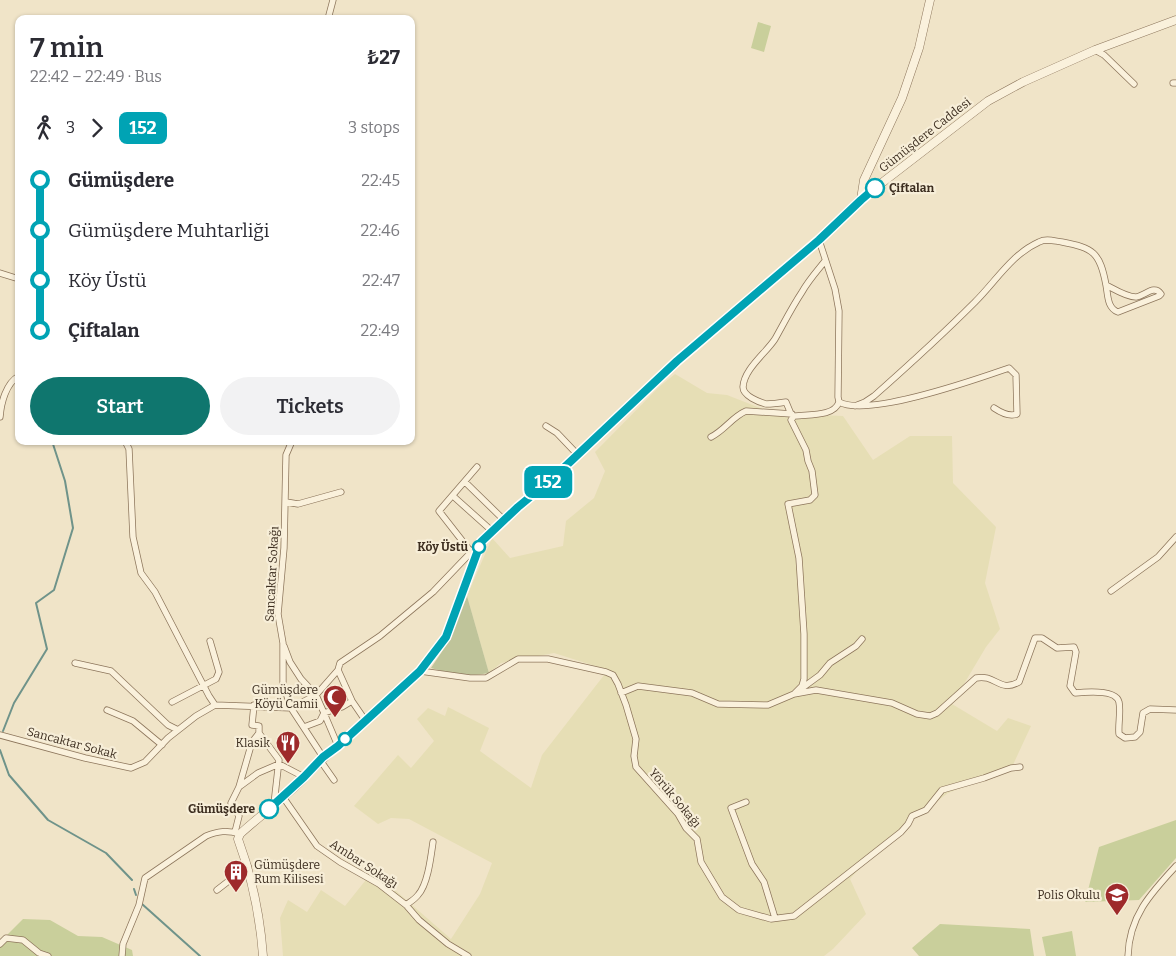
<!DOCTYPE html>
<meta charset="utf-8">
<style>
body{margin:0;font-family:Bitter,serif;background:#f2f2f3;color:#2b2b33;height:100vh;display:flex;flex-direction:column;font-size:19px;white-space:nowrap}
*{box-sizing:border-box;margin:0}
p{font-size:16px;color:#7c7c81}
.icon{flex:none;width:28px;height:28px;fill:none;stroke:currentColor;stroke-width:2;stroke-linecap:round;stroke-linejoin:round}
.map{position:relative;flex:1;overflow:hidden}
.panel{position:absolute;left:15px;top:15px;width:400px;height:430px;display:flex;flex-direction:column;background:#fff;border-radius:10px;box-shadow:0 1px 4px #0004}
.panel>*{flex:none}
.badge{padding:0 10px;border-radius:8px;font-size:18px;line-height:32px}
.map>.badge{position:absolute;translate:-50% -50%;box-shadow:0 0 0 2px #fff}
.legs{display:flex;align-items:center;gap:8px;height:55px;padding:0 15px;font-size:16px}
.legs p{margin-inline-start:auto}
.overview{display:flex;align-items:center;justify-content:space-between;height:85px;padding:0 15px}
h1{font-size:28px;font-weight:600;line-height:38px}
.button{display:flex;gap:10px;margin-top:auto;padding:10px 15px}
.button a{flex:1;height:58px;border-radius:30px;background:#0f766e;color:#fff;font-size:20px;font-weight:600;line-height:58px;text-align:center}
.button a+a{background:#f2f2f3;color:#2b2b33}
ul{padding:0 15px;list-style:none}
li{display:flex;align-items:center;gap:18px;height:50px;font-size:19px}
li i{display:grid;place-items:center;width:8px;height:100%;margin:0 6px;background:currentColor}
li i::after{content:'';width:12px;height:12px;margin:-6px;border:4px solid;border-radius:50%;background:#fff}
li p{margin-inline-start:auto}
li:first-child i{background:linear-gradient(#0000 50%,currentColor 0)}
li:last-child i{background:linear-gradient(currentColor 50%,#0000 0)}
.map>svg:first-child{display:block}
</style>
<div class="map">
<svg width="1176" height="956" viewBox="0 0 1176 956">
<rect width="100%" height="100%" fill="#f0e4c8"/>
<!-- farmland -->
<path fill="#e6deb5" d="M675 374 707 393 727 395 773 413 843 416 873 460 910 436H952L953 483 996 527 985 583 1000 629 986 647 952 704 997 731 1008 718 1031 726 1012 767 948 793 919 815 865 862 850 879 866 914 833 949 824 956H283L280 918 288 900 307 912 321 890 345 906 373 871 451 939 480 894 492 863 409 819 391 818 378 824 354 806 398 755 411 768 434 741 417 719 428 708 445 716 448 707 489 728 480 751 531 788 542 755 608 670 554 653 501 663 489 673 467 596 492 538 510 558 563 546 566 521 594 498 605 471 595 452 659 387Z"/>
<!-- green -->
<path fill="#c9cf9b" d="M758 22 771 26 764 52 751 48Z
M1176 820V858L1139 900 1085 902 1099 847Z
M23 919 50 920 78 936 102 937 132 950 133 956H0V942Z
M940 924 1030 929 1034 956H919L912 948Z
M1072 931 1076 956H1046L1042 937Z"/>
<!-- cemetery -->
<path fill="#bfc49a" d="M467 596 489 673C469 677 450 674 431 668L451 638Z"/>
<g fill="none" stroke-linecap="round" stroke-linejoin="round">
<!-- stream -->
<path stroke="#6f938a" stroke-width="2" d="M3 731 14 703 47 649 36 603 54 590 73 528 65 481 52 441
M0 750 9 775 48 820 106 853 132 880
M134 889 136 895
M142 904 200 956"/>
<defs>
<path id="minor" d="M328 19 333 0
M1095 50 1104 55 1134 84
M1173 83H1176
M819 240 835 289 839 311 838 397 839 402C868 418 977 379 1009 368L1016 375 1017 414C1010 417 1000 412 994 408
M0 273 19 279
M839 402C834 417 809 414 794 416L791 420 806 450 808 461 812 471 815 495 810 500 788 504 799 558 804 634V679L802 686 794 694 820 675 830 663 856 646 862 639
M855 406 865 402 874 396C909 365 943 334 975 302 996 281 1012 254 1039 242 1046 238 1054 241 1062 242 1093 248 1100 252 1106 285 1114 289 1126 297 1136 297 1145 296 1154 284 1161 294L1159 296 1118 312C1107 308 1108 295 1106 285
M791 414 786 402C780 403 772 404 766 404 759 402 743 396 743 387 744 369 766 353 775 339 784 323 792 307 802 292 808 281 817 271 825 261
M0 417C1 403 6 383 19 376
M546 426 557 433 577 454
M711 437C725 430 732 417 746 411L792 414
M125 441 129 449 133 537 141 573 155 592 209 696 215 705
M292 441 286 455 284 548 278 614 283 643V684L291 708 323 757
M465 482 504 520
M453 496 492 531
M286 502 298 504 341 492
M471 552 439 511 477 467
M1111 591 1158 557 1176 537
M284 646 290 662 301 679 316 695 324 713 320 721 304 727
M75 663 111 671 168 725 178 730
M338 670 352 701 365 720
M420 671 470 678H486L518 659H548L606 672 613 675 618 684 626 705 636 739 634 756 636 767 678 814 686 828 697 839 701 862 722 897 739 910 771 919 794 916 901 832 908 824 912 816 926 810 942 790 984 778 1011 768 1020 767
M621 693 638 686 692 693 718 704 768 705 794 694 816 690 892 703 917 714 930 716 937 713 976 678C996 674 999 693 1019 682L1035 638H1042L1057 648 1074 647 1076 652 1070 686 1075 693C1085 692 1116 689 1119 702 1121 712 1118 724 1119 734L1125 738 1135 737 1140 732 1143 713 1150 709 1176 710
M172 702 216 679 219 672 210 641
M107 710 133 721 162 745
M259 733 279 760 274 804
M0 735 85 758 131 768 145 762 168 738 196 716 215 705 291 708 316 695 338 670 340 663 380 636 433 592 479 544
M338 746 324 713 342 707 352 701
M320 760 334 780
M239 787 258 773 279 764 304 777
M283 797 317 846 340 862 379 884 406 905 419 920 448 944 468 956
M746 802 731 808 752 864 764 882 775 918
M235 832 239 816 231 803 239 787 252 742 259 733V726L252 725 254 705
M217 890 248 866
M406 905C410 902 415 899 418 895 428 884 431 856 433 842
M0 944 6 938 23 940 39 953 48 956
M122 956 123 944 139 905 145 878 206 836C218 831 227 830 240 834
M1128 956C1129 917 1150 894 1176 866"/>
<path id="tertiary" d="M861 199 864 180 902 98 919 48 930 0
M263 956C260 915 252 877 238 839L240 834C261 815 284 798 304 778 315 766 325 756 338 746L420 671 447 637 481 543 518 507 553 478 677 361 819 240 861 199 988 101 1023 82 1095 50 1176 20"/>
</defs>
<!-- minor casing -->
<use href="#minor" stroke="#8d765c" stroke-width="7"/>
<!-- tertiary casing -->
<use href="#tertiary" stroke="#8d765c" stroke-width="9"/>
<!-- minor -->
<use href="#minor" stroke="#faf1dc" stroke-width="5.5"/>
<!-- tertiary -->
<use href="#tertiary" stroke="#faf1dc" stroke-width="8"/>
</g>
<g fill="none" stroke-linecap="round" stroke-linejoin="round">
<defs>
<path id="line-1" d="M269 809 304 777 323 757 338 746 420 671 446 637 481 542 518 507 553 478 677 361 819 240 861 200 875 188"/>
</defs>
<!-- line-1 casing -->
<use href="#line-1" stroke="#fff" stroke-width="11"/>
<!-- line-1 -->
<use href="#line-1" stroke="#00a3b4" stroke-width="8"/>
</g>
<!-- icons -->
<defs>
<symbol id="mosque-pin" viewBox="-11 -11 22 30"><path d="M0 17L-7.5 6A9.5 9.5 0 1 1 7.5 6Z" fill="#9e2a2b" stroke="#f7eed8"/><path d="M3.5-4.9A6 6 0 1 0 3.5 4.9A5 5 0 1 1 3.5-4.9Z" fill="#fff"/></symbol>
<symbol id="restaurant-pin" viewBox="-11 -11 22 30"><path d="M0 17L-7.5 6A9.5 9.5 0 1 1 7.5 6Z" fill="#9e2a2b" stroke="#f7eed8"/><path d="M-5-6h1v4h1v-4h1v4h1v-4h1v5L-1.5 .5V6h-2V.5L-5-1ZM5-6V6H3V1.5H1.5Q1.5-4 5-6Z" fill="#fff"/></symbol>
<symbol id="building-pin" viewBox="-11 -11 22 30"><path d="M0 17L-7.5 6A9.5 9.5 0 1 1 7.5 6Z" fill="#9e2a2b" stroke="#f7eed8"/><path d="M-4-6H4V6H1V3H-1V6H-4ZM-2.5-4.3h1.7v1.8h-1.7ZM.8-4.3h1.7v1.8H.8ZM-2.5-1h1.7V.8h-1.7ZM.8-1h1.7V.8H.8Z" fill="#fff"/></symbol>
<symbol id="school-pin" viewBox="-11 -11 22 30"><path d="M0 17L-7.5 6A9.5 9.5 0 1 1 7.5 6Z" fill="#9e2a2b" stroke="#f7eed8"/><path d="M0-5L7-2L0 1L-7-2ZM-4 1L0 2.5L4 1V4Q0 6-4 4Z" fill="#fff"/></symbol>
</defs>
<g fill-rule="evenodd">
<use href="#mosque-pin" x="321" y="683" width="28" height="38"/>
<use href="#restaurant-pin" x="274" y="729" width="28" height="38"/>
<use href="#building-pin" x="222" y="858" width="28" height="38"/>
<use href="#school-pin" x="1103" y="881" width="28" height="38"/>
</g>
<!-- markers -->
<g fill="#fff" stroke="#00a3b4" stroke-width="2.5">
<circle cx="875" cy="188" r="9"/>
<circle cx="479" cy="547" r="6"/>
<circle cx="345" cy="739" r="6"/>
<circle cx="269" cy="809" r="9"/>
</g>
<g text-anchor="middle" stroke-width="4.5" stroke-linejoin="round" paint-order="stroke">
<!-- street labels -->
<g font-size="12" fill="#3d2e20" stroke="#f7eed8">
<text transform="translate(925 135) rotate(-38)" y="4">Gümüşdere Caddesi</text>
<text transform="translate(272 574) rotate(-87)" y="4">Sancaktar Sokağı</text>
<text transform="translate(72 743) rotate(15)" y="4">Sancaktar Sokak</text>
<text transform="translate(675 798) rotate(50)" y="4">Yörük Sokağı</text>
<text transform="translate(364 864) rotate(33)" y="4">Ambar Sokağı</text>
</g>
<!-- stop labels -->
<g font-size="12" font-weight="bold" fill="#3d2e20" stroke="#f7eed8" text-anchor="end">
<text x="889" y="192" text-anchor="start">Çiftalan</text>
<text x="468" y="551">Köy Üstü</text>
<text x="255" y="813">Gümüşdere</text>
</g>
<!-- poi labels -->
<g font-size="12" fill="#3d2e20" stroke="#f7eed8" text-anchor="end">
<text x="318" y="694">Gümüşdere<tspan x="318" dy="14">Köyü Camii</tspan></text>
<text x="270" y="747">Klasik</text>
<text x="254" y="869" text-anchor="start">Gümüşdere<tspan x="254" dy="14">Rum Kilisesi</tspan></text>
<text x="1100" y="899">Polis Okulu</text>
</g>
</g>
</svg>
<b class="badge" style="left:548px;top:482px;background:#00a3b4;color:#fff">152</b>
<section class="panel">
<div class="overview"><div><h1>7 min</h1><p>22:42 – 22:49 · Bus</p></div><b>₺27</b></div>
<div class="legs"><svg class="icon" aria-label="walk" viewBox="0 0 24 24"><circle cx="13" cy="4" r="2"/><path d="M13 8l-2 6 4 7M11 14l-3 7M7 12l3-4h3l4 4"/></svg>3<svg class="icon" aria-label="forward" viewBox="0 0 24 24"><path d="M9 5l7 7-7 7"/></svg><b class="badge" style="background:#00a3b4;color:#fff">152</b><p>3 stops</p></div>
<ul>
<li><i style="color:#00a3b4"></i><b>Gümüşdere</b><p>22:45</p></li>
<li><i style="color:#00a3b4"></i><span>Gümüşdere Muhtarliği</span><p>22:46</p></li>
<li><i style="color:#00a3b4"></i><span>Köy Üstü</span><p>22:47</p></li>
<li><i style="color:#00a3b4"></i><b>Çiftalan</b><p>22:49</p></li>
</ul>
<div class="button"><a>Start</a><a>Tickets</a></div>
</section>
</div>
